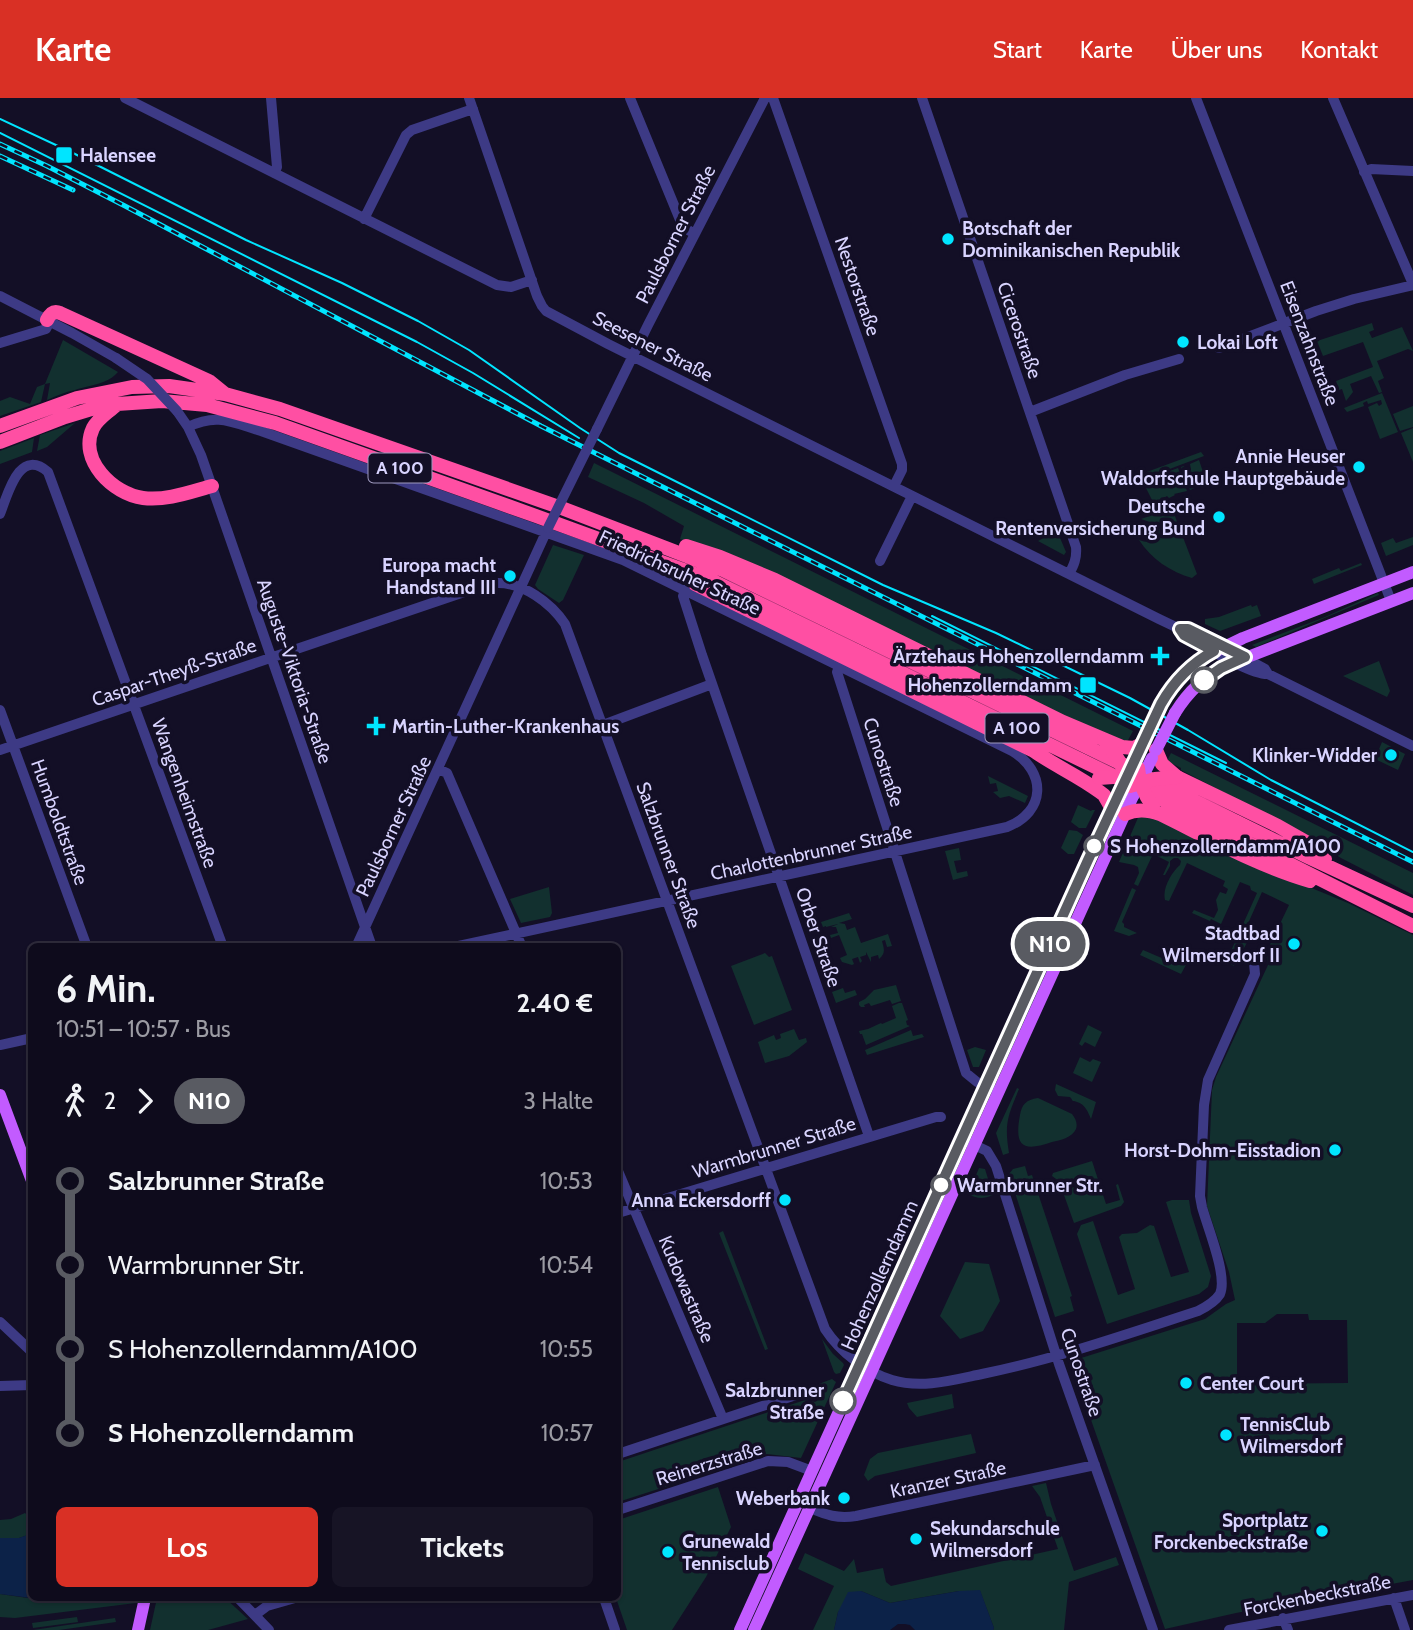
<!DOCTYPE html>
<html lang="de">
<meta charset="utf-8">
<style>
body{margin:0;font-family:Cabin,sans-serif;background:#171425;color:#f1f3f6;height:100vh;display:flex;flex-direction:column;font-size:26px;white-space:nowrap}
*{box-sizing:border-box;margin:0}
p{font-size:23px;color:#9b9ba3}
.icon{flex:none;width:38px;height:38px;fill:none;stroke:currentColor;stroke-width:2;stroke-linecap:round;stroke-linejoin:round}
.map{position:relative;flex:1;overflow:hidden}
.sheet{position:absolute;left:28px;top:845px;width:593px;height:658px;display:flex;flex-direction:column;background:#0e0b1c;border-radius:10px;box-shadow:0 2px 5px #0004,0 0 0 2px #2e2b3b}
.sheet>*{flex:none}
.badge{padding:0 14px;border-radius:23px;font-size:24px;line-height:46px}
.map>.badge{position:absolute;translate:-50% -50%;box-shadow:0 0 0 4px #fff}
.legs{display:flex;align-items:center;gap:10px;height:77px;padding:0 28px;font-size:23px}
.legs p{margin-inline-start:auto}
.overview{display:flex;align-items:center;justify-content:space-between;height:119px;padding:0 28px}
h1{font-size:38px;font-weight:700;line-height:52px}
.primary-button{display:flex;gap:14px;margin-top:auto;padding:14px 28px}
.primary-button a{flex:1;height:80px;border-radius:10px;background:#d93025;color:#fff;font-size:28px;font-weight:700;line-height:80px;text-align:center}
.primary-button a+a{background:#171425;color:#f1f3f6}
ul{padding:0 28px;list-style:none}
li{display:flex;align-items:center;gap:24px;height:84px;font-size:26px}
li i{display:grid;place-items:center;width:10px;height:100%;margin:0 9px;background:currentColor}
li i::after{content:'';width:18px;height:18px;margin:-9px;border:5px solid;border-radius:50%;background:#0e0b1c}
li p{margin-inline-start:auto}
li:first-child i{background:linear-gradient(#0000 50%,currentColor 0)}
li:last-child i{background:linear-gradient(currentColor 50%,#0000 0)}
header{display:flex;align-items:center;gap:42px;box-sizing:border-box;height:98px;padding:0 35px;background:#d93025;color:#fff}
header strong{font-size:33px}
nav{display:flex;gap:38px;margin-inline-start:auto;font-size:24px}
.map>svg:first-child{display:block}
</style>
<header>
<strong>Karte</strong>
<nav><a>Start</a><a>Karte</a><a>Über uns</a><a>Kontakt</a></nav>
</header>
<div class="map">
<svg width="1413" height="1532" viewBox="0 0 1413 1532">
<rect width="100%" height="100%" fill="#130f26"/>
<!-- green -->
<path fill="#12302f" fill-rule="evenodd" d="M1372 225 1374 232 1369 234 1372 240 1402 229 1413 253 1408 251 1377 263 1384 280 1378 283 1382 294 1379 295 1371 278 1350 286 1353 294 1346 303 1342 291 1339 292 1336 283 1373 269 1363 244 1323 258 1317 243Z
M63 242 118 274C108 286 90 287 75 292 65 294 56 298 47 302L50 285 45 286 41 304 0 318V303L10 299 30 306 37 289 45 286Z
M1382 295 1398 334 1380 341 1368 309 1377 305 1379 308 1382 306 1381 302 1368 306 1367 303 1363 305 1364 308 1347 314 1344 310Z
M1413 308V329L1400 333 1393 316Z
M75 325 47 349 37 353 40 337Z
M1413 330V364L1401 335Z
M34 340 32 354 0 366V353Z
M1201 354 1204 358 1143 381 1144 375Z
M1199 362 1202 371 1207 369 1212 383 1190 392 1181 369 1184 368 1186 373 1191 372 1190 366Z
M594 365 1133 633 1127 644 1106 638 701 448 680 441 684 428 644 405 588 379Z
M1178 370 1187 393 1174 396 1175 397 1169 400 1167 398 1162 401V402L1154 406 1146 390 1148 388 1146 382 1149 388 1153 387 1151 381 1165 375 1168 381 1172 379 1170 373Z
M1164 413 1166 415 1173 413 1197 476 1192 480C1171 474 1151 461 1139 442 1155 448 1163 439 1153 425L1141 421Z
M1055 428 1066 454 1064 457 1038 443 1049 437Z
M1413 439V447L1386 458 1381 445 1393 440 1396 445Z
M553 447 584 457 563 502 559 505 538 491 535 487Z
M1361 465 1362 467 1314 486 1312 481 1339 470 1341 473Z
M1378 495 1379 497C1338 514 1297 532 1256 549L1252 547 1325 519Z
M1251 507 1252 509 1257 507 1261 518 1220 533 1205 526V521L1219 519Z
M1379 563 1390 593 1387 599 1343 578Z
M1382 644 1405 656 1398 672 1375 661Z
M1171 655 1413 775V797L1341 760 1301 735 1181 672V670L1167 663Z
M988 678 1028 698 1025 705 1009 698 1000 700 993 694 998 693 996 685 990 686Z
M1078 707 1091 713 1092 712H1095L1086 730H1079L1071 724Z
M1140 715 1164 722 1265 771 1348 805 1413 837V1482L1236 1515 1165 1531 1073 1271 1078 1261 1205 1221 1226 1206 1235 1202 1229 1174 1207 1108 1212 992 1216 979 1268 867 1266 855 1289 807 1262 794 1242 839 1248 842C1246 848 1237 861 1234 868L1226 864 1257 795 1251 792 1250 788 1240 784 1221 826 1211 821 1210 823 1192 815 1194 812 1214 820 1218 812 1216 802 1220 794 1226 796 1228 791 1223 788 1225 783 1187 765 1169 803 1165 802C1162 790 1172 774 1180 767L1181 763 1178 760H1174L1170 763V768L1165 777H1163L1169 764 1153 756 1138 788 1134 786 1139 775 1138 769 1134 767 1119 764ZM1277 1216H1308L1309 1222H1347L1348 1285 1237 1286V1225H1265Z
M1069 732 1077 733 1083 737 1074 756H1068L1061 750Z
M959 750 961 762 954 763 957 775 967 773 968 778 953 782 945 753Z
M1085 782 1086 784 1066 826 1059 846 1005 967 1000 965Z
M549 789 552 815 550 819 521 825 510 801Z
M1132 790 1136 792 1122 824 1124 826V829L1137 835 1129 838 1114 833Z
M849 815 852 821 839 825 845 826 847 832 855 829 861 845 888 836 892 848 887 849 885 842 882 843C884 851 886 855 879 861L878 857 871 859V864L866 854V857L860 859 862 863 860 865 858 859 852 861 854 866 852 867 842 864 840 860 847 857 839 837 831 840 830 837 838 835 836 829H831L838 826 826 829V828L823 829 821 824Z
M1143 852 1178 867 1181 863 1187 865 1181 876 1140 857Z
M765 855 769 859 772 858 792 912 754 927 731 868Z
M896 887 901 903 892 906 890 902 871 908 869 905 864 907 865 909H861L859 907V904L865 901 874 892Z
M843 890 845 895 855 892 857 897 836 905 832 894Z
M899 905H902L908 922 906 923 907 927 910 928 866 947 862 936H860L859 933 868 931 881 925 882 926 896 920 892 908Z
M1088 927 1102 934 1095 949 1085 944 1082 948 1079 946Z
M794 931 799 942 806 940 807 944 789 958 765 965 758 944 774 937 776 942 781 940 780 936Z
M911 932 913 938 922 936 924 939 867 957 865 952Z
M975 949 986 952 979 969H973L967 952Z
M1080 959 1090 964 1093 961 1101 964 1092 984 1073 975Z
M1056 986 1096 1004 1091 1021C1088 1014 1085 1006 1077 1004 1070 1001 1075 1005 1070 999L1058 998 1055 992Z
M1017 990 1019 991C1008 1018 1004 1025 1009 1055L1003 1057 996 1035Z
M1038 1000 1072 1016C1075 1020 1078 1025 1076 1031 1072 1040 1060 1042 1052 1044 1023 1054 1014 1049 1020 1017 1022 1006 1026 1002 1038 1000Z
M958 1057 963 1060 872 1263 868 1261Z
M1092 1063 1106 1106 1120 1102 1116 1087 1118 1086 1124 1104 1121 1108 1074 1125 1059 1083 1052 1078 1053 1075Z
M1025 1068 1028 1078 1032 1077 1072 1198 1070 1199 1074 1213 1055 1219 1009 1076 1013 1071Z
M979 1070 985 1071 993 1097C983 1101 978 1101 968 1096Z
M1172 1102H1189L1191 1115 1211 1178 1208 1189 1199 1196 1107 1226 1077 1136 1081 1127 1093 1123 1118 1197 1135 1191 1119 1139 1122 1136 1137 1135 1150 1127 1154 1128 1171 1179 1189 1174 1166 1104Z
M723 1133 768 1251 765 1252 719 1135Z
M965 1164 989 1166 1000 1203 983 1233 960 1241 940 1218Z
M822 1241 833 1256 843 1265 844 1267 840 1275 836 1276 834 1274Z
M832 1281 836 1284 801 1360 767 1356 618 1404V1364L805 1302 815 1304 820 1301 821 1296 816 1287Z
M952 1296 954 1310 917 1319 909 1310 907 1305Z
M971 1336 976 1355 875 1378 868 1383 864 1377 870 1361 878 1355Z
M1046 1385 1051 1406 1074 1473 1116 1459 1119 1467 1069 1484 1064 1532H993L994 1530 980 1493H959L890 1505 861 1493 838 1514 834 1532H813L834 1488 798 1471 805 1455 844 1473 854 1461 857 1475 883 1470 886 1484 891 1488 1058 1451 1040 1399 1032 1388Z
M718 1389 731 1429 706 1479 672 1532H627L616 1500H618V1422Z
M25 1415 29 1419 31 1418V1436L19 1440H0V1422L11 1421Z
M0 1496 28 1500H137L136 1505 15 1520 0 1519Z
M157 1500H225L248 1521 208 1532H150Z
M77 1519 78 1524 33 1530 32 1525Z
M115 1520 116 1524 59 1532H33Z"/>
<!-- water -->
<path fill="#0c2248" d="M30 1436 31 1500 0 1496V1440H19Z
M980 1492 994 1530 993 1532H915L910 1527 905 1526H898L890 1532H834L838 1514 848 1494 861 1493 890 1505 959 1493Z"/>
<g fill="none" stroke-linecap="round" stroke-linejoin="round">
<!-- minor -->
<path stroke="#3d3a85" stroke-width="10" d="M125 0 497 187 511 189 532 182
M271 0 277 69 274 75
M469 0 537 198 542 208 546 213 608 246 1159 521 1180 531H1188L1208 540 1265 571 1268 576
M630 0 683 129 695 136
M773 0 902 366V372L894 388
M922 0 1076 449C1077 460 1074 467 1069 476
M1196 0 1391 503
M1333 0 1413 186
M1364 74 1371 71 1413 73
M364 121 406 37 412 32 473 11
M0 198 72 235 116 260
M0 245 46 231 50 223
M1219 250 1316 213 1354 201 1413 187
M177 313 188 329 201 357 372 849
M1030 314 1125 277 1179 261
M188 329C217 315 231 324 261 333L623 462 1012 653C1047 674 1046 714 1007 729L454 849
M597 331 648 227 765 0
M0 416C8 396 19 349 48 374L223 849
M880 463 912 398
M685 493 683 498 702 557 869 1038
M1180 531 1184 537C1203 547 1250 577 1268 576L1413 648
M839 569 837 574 966 975 977 984 991 990
M0 612 87 849
M603 627 712 586
M0 652 479 489C485 488 490 486 496 485 523 484 551 505 565 526L825 1231C840 1254 866 1274 892 1282 922 1291 953 1282 982 1276 1056 1261 1127 1236 1198 1213 1206 1209 1215 1204 1220 1196 1228 1178 1207 1128 1202 1109L1200 1098 1204 1007 1208 982 1255 876 1254 865
M438 671 447 675 522 849
M356 849 548 430
M0 947 32 940
M962 1041 987 1053 996 1068 1059 1266 1153 1532
M618 1073 723 1321
M618 1115 936 1019H941
M0 1224 32 1254
M0 1288 32 1287
M618 1356 799 1296H810
M810 1410C826 1417 838 1421 856 1418L1095 1367
M618 1412 768 1363 788 1364 812 1373
M238 1500 269 1532
M604 1500 615 1532
M1394 1500 1405 1532
M255 1517 267 1508 295 1500
M1283 1520 1288 1532
M1229 1532 1413 1497"/>
<!-- major -->
<path stroke="#c25bff" stroke-width="12" d="M1161 606 1171 590 1186 572 1210 556 1243 540 1413 474
M1175 615C1188 594 1206 577 1227 567L1413 495
M0 997 32 1083
M138 1532 145 1500
M740 1532 1121 691
M754 1532 1133 698"/>
<!-- highway -->
<path stroke="#ff4fa3" stroke-width="14" d="M47 222C50 216 53 212 60 215L209 283 225 296
M116 307C109 314 98 320 93 330 78 362 113 396 143 400 166 403 190 394 212 388
M0 328 77 300 132 289 169 288 225 296 280 311 559 409 723 472 1124 667
M0 344 65 319 98 309 117 306 162 303 207 307 275 325 536 418 711 482 1120 681
M686 448 720 459 775 482 1063 624 1122 649 1134 650 1143 645
M688 473 695 486 1034 653C1055 668 1079 678 1100 694L1104 697 1112 711
M1156 652 1162 666 1177 679 1278 728 1308 745 1325 761
M1148 680 1308 759 1413 808
M1139 690 1413 828
M1125 716C1137 711 1147 712 1160 716 1209 740 1258 768 1310 783"/>
<!-- tram -->
<path stroke="#00e5ff" stroke-width="2" d="M0 21 73 55 246 142 342 185 418 223 469 252 580 330 619 355 883 487 996 535 1130 600 1188 632 1271 682 1413 754
M0 35 417 244 473 275 579 340
M932 518 1226 665"/>
<defs>
<path id="rail" d="M0 46 47 68 125 108 541 328 1413 764
M0 58 73 92"/>
</defs>
<!-- rail casing -->
<use href="#rail" stroke="#00e5ff" stroke-width="5"/>
<!-- rail -->
<use href="#rail" stroke="#130f26" stroke-width="2.5" stroke-dasharray="8" stroke-linecap="butt"/>
<!-- minor-bridge -->
<path stroke="#3d3a85" stroke-width="10" d="M116 260 147 281 177 313
M548 430 597 331"/>
<!-- major-bridge -->
<path stroke="#c25bff" stroke-width="12" d="M1143 645 1161 606
M1156 652 1175 615
M1121 691 1138 655
M1133 698 1152 660"/>
<!-- highway-bridge -->
<path stroke="#ff4fa3" stroke-width="14" d="M1104 642C1115 655 1125 671 1130 688L1155 681 1177 679
M1138 670C1139 685 1144 696 1153 709
M1099 680 1127 678 1132 674"/>
</g>
<g fill="none" stroke-linecap="round" stroke-linejoin="round">
<defs>
<path id="line-1" d="M843 1303 1088 762 1161 606C1174 583 1190 566 1214 553L1184 537 1180 531H1188L1245 559 1221 570 1204 582"/>
</defs>
<!-- line-1 casing -->
<use href="#line-1" stroke="#fff" stroke-width="16"/>
<!-- line-1 -->
<use href="#line-1" stroke="#595b62" stroke-width="10"/>
</g>
<!-- markers -->
<g fill="#00e5ff" stroke="#130f26" stroke-width="2.5">
<rect x="55" y="48" width="18" height="18" rx="3.5"/>
<circle cx="948" cy="141" r="7"/>
<circle cx="1183" cy="244" r="7"/>
<circle cx="1359" cy="369" r="7"/>
<circle cx="1219" cy="419" r="7"/>
<circle cx="510" cy="478" r="7"/>
<path d="M1156.5 547.5h7v7h7v7h-7v7h-7v-7h-7v-7h7z"/>
<rect x="1079" y="578" width="18" height="18" rx="3.5"/>
<path d="M372.5 617.5h7v7h7v7h-7v7h-7v-7h-7v-7h7z"/>
<circle cx="1391" cy="657" r="7"/>
<circle cx="1294" cy="846" r="7"/>
<circle cx="1335" cy="1052" r="7"/>
<circle cx="785" cy="1102" r="7"/>
<circle cx="1186" cy="1285" r="7"/>
<circle cx="1226" cy="1337" r="7"/>
<circle cx="844" cy="1400" r="7"/>
<circle cx="1322" cy="1433" r="7"/>
<circle cx="916" cy="1441" r="7"/>
<circle cx="668" cy="1454" r="7"/>
</g>
<g fill="#fff" stroke="#595b62" stroke-width="3.5">
<circle cx="1204" cy="582" r="12"/>
<circle cx="1094" cy="748" r="9"/>
<circle cx="941" cy="1087" r="9"/>
<circle cx="843" cy="1303" r="12"/>
</g>
<g text-anchor="middle" stroke-width="7" stroke-linejoin="round" paint-order="stroke">
<!-- shield labels -->
<g fill="#130f26" stroke="#9e99be" stroke-width="2">
<rect x="368.5" y="355.5" width="63" height="29" rx="5"/>
<rect x="985.5" y="615.5" width="63" height="29" rx="5"/>
</g>
<g font-size="18" font-weight="bold" fill="#d9d4ff">
<text x="400" y="376">A 100</text>
<text x="1017" y="636">A 100</text>
</g>
<!-- poi labels -->
<g font-size="19" font-weight="bold" fill="#d9d4ff" stroke="#130f26" text-anchor="end">
<text x="80" y="64" text-anchor="start">Halensee</text>
<text x="962" y="137" text-anchor="start">Botschaft der<tspan x="962" dy="22">Dominikanischen Republik</tspan></text>
<text x="1197" y="251" text-anchor="start">Lokai Loft</text>
<text x="1345" y="365">Annie Heuser<tspan x="1345" dy="22">Waldorfschule Hauptgebäude</tspan></text>
<text x="1205" y="415">Deutsche<tspan x="1205" dy="22">Rentenversicherung Bund</tspan></text>
<text x="496" y="474">Europa macht<tspan x="496" dy="22">Handstand III</tspan></text>
<text x="1144" y="565">Ärztehaus Hohenzollerndamm</text>
<text x="1072" y="594">Hohenzollerndamm</text>
<text x="392" y="635" text-anchor="start">Martin-Luther-Krankenhaus</text>
<text x="1377" y="664">Klinker-Widder</text>
<text x="1280" y="842">Stadtbad<tspan x="1280" dy="22">Wilmersdorf II</tspan></text>
<text x="1321" y="1059">Horst-Dohm-Eisstadion</text>
<text x="771" y="1109">Anna Eckersdorff</text>
<text x="1200" y="1292" text-anchor="start">Center Court</text>
<text x="1240" y="1333" text-anchor="start">TennisClub<tspan x="1240" dy="22">Wilmersdorf</tspan></text>
<text x="830" y="1407">Weberbank</text>
<text x="1308" y="1429">Sportplatz<tspan x="1308" dy="22">Forckenbeckstraße</tspan></text>
<text x="930" y="1437" text-anchor="start">Sekundarschule<tspan x="930" dy="22">Wilmersdorf</tspan></text>
<text x="682" y="1450" text-anchor="start">Grunewald<tspan x="682" dy="22">Tennisclub</tspan></text>
</g>
<!-- street labels -->
<g font-size="19" fill="#d9d4ff" stroke="#130f26">
<text transform="translate(675 136) rotate(-63)" y="7">Paulsborner Straße</text>
<text transform="translate(858 188) rotate(71)" y="7">Nestorstraße</text>
<text transform="translate(1020 232) rotate(71)" y="7">Cicerostraße</text>
<text transform="translate(1310 245) rotate(69)" y="7">Eisenzahnstraße</text>
<text transform="translate(653 248) rotate(27)" y="7">Seesener Straße</text>
<text transform="translate(680 474) rotate(25)" y="7">Friedrichsruher Straße</text>
<text transform="translate(295 573) rotate(71)" y="7">Auguste-Viktoria-Straße</text>
<text transform="translate(174 574) rotate(-19)" y="7">Caspar-Theyß-Straße</text>
<text transform="translate(884 664) rotate(72)" y="7">Cunostraße</text>
<text transform="translate(185 695) rotate(70)" y="7">Wangenheimstraße</text>
<text transform="translate(60 724) rotate(70)" y="7">Humboldtstraße</text>
<text transform="translate(393 728) rotate(-65)" y="7">Paulsborner Straße</text>
<text transform="translate(811 754) rotate(-12)" y="7">Charlottenbrunner Straße</text>
<text transform="translate(669 757) rotate(70)" y="7">Salzbrunner Straße</text>
<text transform="translate(819 839) rotate(71)" y="7">Orber Straße</text>
<text transform="translate(774 1049) rotate(-17)" y="7">Warmbrunner Straße</text>
<text transform="translate(879 1177) rotate(-66)" y="7">Hohenzollerndamm</text>
<text transform="translate(687 1191) rotate(67)" y="7">Kudowastraße</text>
<text transform="translate(1082 1274) rotate(71)" y="7">Cunostraße</text>
<text transform="translate(709 1365) rotate(-17)" y="7">Reinerzstraße</text>
<text transform="translate(948 1381) rotate(-12)" y="7">Kranzer Straße</text>
<text transform="translate(1317 1497) rotate(-11)" y="7">Forckenbeckstraße</text>
</g>
<!-- stop labels -->
<g font-size="19" font-weight="bold" fill="#d9d4ff" stroke="#130f26" text-anchor="start">
<text x="1110" y="755">S Hohenzollerndamm/A100</text>
<text x="957" y="1094">Warmbrunner Str.</text>
<text x="824" y="1299" text-anchor="end">Salzbrunner<tspan x="824" dy="22">Straße</tspan></text>
</g>
</g>
</svg>
<b class="badge" style="left:1050px;top:846px;background:#595b62;color:#fff">N10</b>
<section class="sheet">
<div class="overview"><div><h1>6 Min.</h1><p>10:51 – 10:57 · Bus</p></div><b>2.40 €</b></div>
<div class="legs"><svg class="icon" aria-label="walk" viewBox="0 0 24 24"><circle cx="13" cy="4" r="2"/><path d="M13 8l-2 6 4 7M11 14l-3 7M7 12l3-4h3l4 4"/></svg>2<svg class="icon" aria-label="forward" viewBox="0 0 24 24"><path d="M9 5l7 7-7 7"/></svg><b class="badge" style="background:#595b62;color:#fff">N10</b><p>3 Halte</p></div>
<ul>
<li><i style="color:#595b62"></i><b>Salzbrunner Straße</b><p>10:53</p></li>
<li><i style="color:#595b62"></i><span>Warmbrunner Str.</span><p>10:54</p></li>
<li><i style="color:#595b62"></i><span>S Hohenzollerndamm/A100</span><p>10:55</p></li>
<li><i style="color:#595b62"></i><b>S Hohenzollerndamm</b><p>10:57</p></li>
</ul>
<div class="primary-button"><a>Los</a><a>Tickets</a></div>
</section>
</div>
